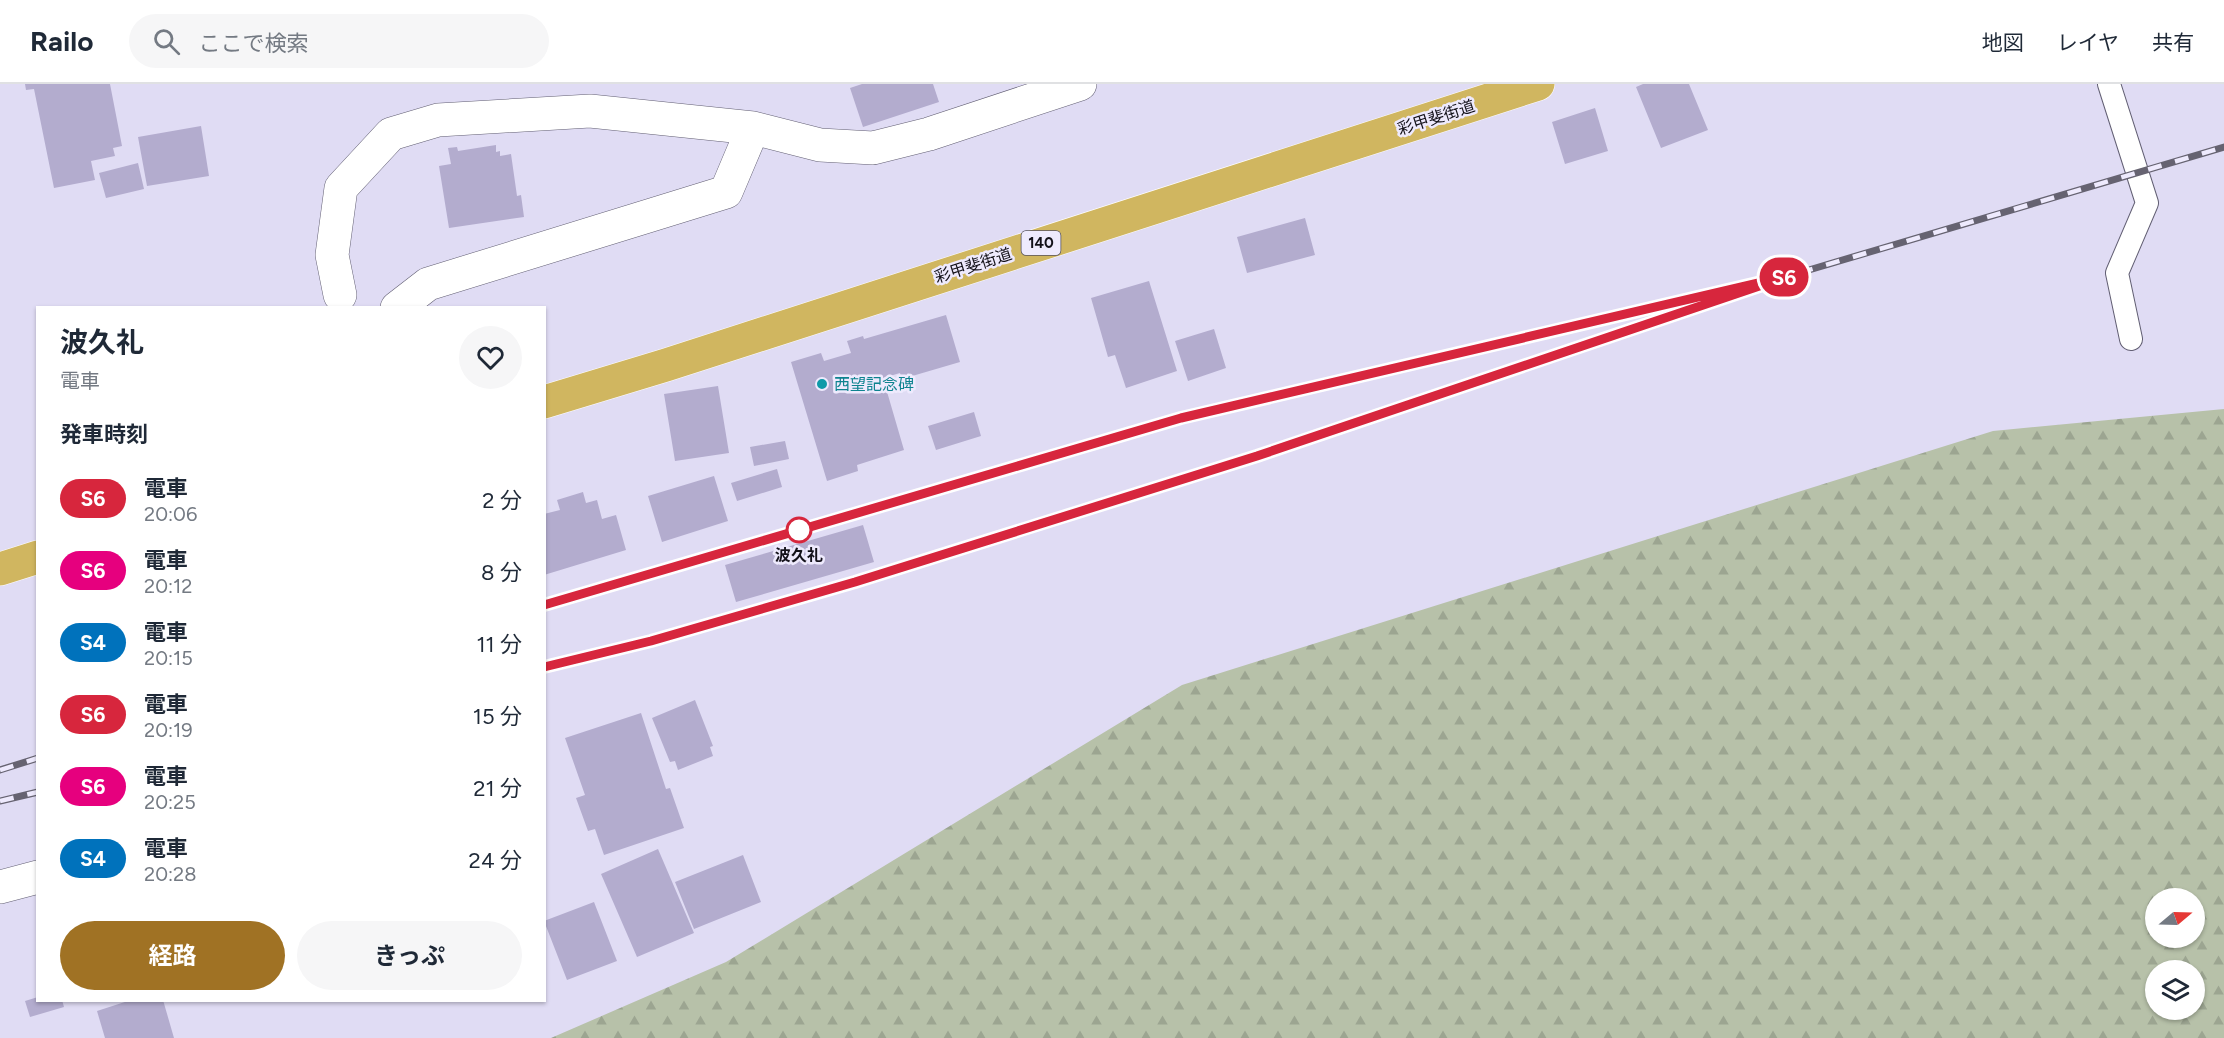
<!DOCTYPE html>
<html lang="ja">
<meta charset="utf-8">
<style>
body{margin:0;font-family:Figtree,"Noto Sans JP",sans-serif;background:#f6f6f7;color:#1f2937;height:100vh;display:flex;flex-direction:column;font-size:22px;white-space:nowrap}
*{box-sizing:border-box;margin:0}
p{font-size:20px;color:#747a83}
.icon{flex:none;width:33px;height:33px;fill:none;stroke:currentColor;stroke-width:2;stroke-linecap:round;stroke-linejoin:round}
.map{position:relative;flex:1;overflow:hidden}
.panel{position:absolute;left:36px;top:222px;width:510px;height:696px;display:flex;flex-direction:column;background:#fff;border-radius:0px;box-shadow:0 2px 4px #0004}
.panel>*{flex:none}
.badge{padding:0 12px;border-radius:20px;font-size:21px;line-height:39px}
.needle{width:39px;rotate:71deg}
.tools{position:absolute;left:2145px;top:804px;display:grid;gap:12px}
.tools a{display:grid;place-items:center;width:60px;height:60px;border-radius:50%;background:#fff;box-shadow:0 2px 4px #0004;font-size:30px}
.map>.badge{position:absolute;translate:-50% -50%;box-shadow:0 0 0 3px #fff}
h2{padding:0 24px;font-size:22px;line-height:54px}
.round{display:grid;place-items:center;flex:none;width:63px;height:63px;border-radius:32px;background:#f6f6f7}
.head{display:flex;align-items:center;justify-content:space-between;height:102px;padding:0 24px}
h1{font-size:28px;font-weight:700;line-height:45px}
.button{display:flex;gap:12px;margin-top:auto;padding:12px 24px}
.button a{flex:1;height:69px;border-radius:36px;background:#a07224;color:#fff;font-size:24px;font-weight:700;line-height:69px;text-align:center}
.button a+a{background:#f6f6f7;color:#1f2937}
ul{padding:0;list-style:none}
li{display:flex;align-items:center;gap:18px;height:72px;padding:0 24px}
li div{flex:1}
li b{display:block;font-size:22px}
li em{font-style:normal}
li .badge{min-width:66px;font-weight:700;text-align:center}
header{display:flex;align-items:center;gap:36px;box-sizing:border-box;height:84px;padding:0 30px;background:#fff;border-bottom:2px solid #e0e1e3}
header strong{font-size:28px}
nav{display:flex;gap:33px;margin-inline-start:auto;font-size:21px}
.search{width:420px;height:54px;background:#f6f6f7;display:flex;align-items:center;gap:15px;box-sizing:border-box;padding:0 21px;border-radius:33px;color:#747a83;font-size:22px}
.map>svg:first-child{display:block}
</style>
<header>
<strong>Railo</strong>
<div class="search"><svg class="icon" aria-label="search" viewBox="0 0 24 24"><circle cx="10" cy="10" r="6"/><path d="M15 15l6 6"/></svg>ここで検索</div>
<nav><a>地図</a><a>レイヤ</a><a>共有</a></nav>
</header>
<div class="map">
<svg width="2224" height="954" viewBox="0 0 2224 954">
<defs>
<pattern id="forest-firs" width="22" height="20" patternUnits="userSpaceOnUse" patternTransform="scale(1.5)"><rect width="22" height="20" fill="#b7c1a9"/><path d="M5 1l3.5 6h-7zM16 11l3.5 6h-7z" fill="#9ca591"/></pattern>
</defs>
<rect width="100%" height="100%" fill="#e0dcf4"/>
<!-- forest -->
<path fill="url(#forest-firs)" fill-rule="evenodd" d="M2224 325V954H551L726 878 1182 601 1993 347ZM2156 814H2194V854H2156ZM2156 886H2194V926H2156Z"/>
<!-- building -->
<path fill="#b3acce" d="M25 0H110L122 62 113 64 115 72 91 77 95 96 54 104 34 5 26 6Z
M862 0H933L939 18 863 43 850 4Z
M1643 0H1689L1708 46 1661 64 1636 3Z
M1595 24 1608 67 1565 80 1552 38Z
M201 42 209 92 147 102 138 53Z
M496 61V68L500 67V72L511 70 517 112 521 111 524 133 449 144 439 82 451 80 448 64 457 63 458 67Z
M138 79 144 105 106 114 99 89Z
M1305 134 1315 171 1247 189 1237 153Z
M1149 197 1177 287 1126 304 1115 271 1108 273 1091 214Z
M946 231 960 278 902 295 900 289 883 294 904 366 857 381 858 387 827 397 791 278 821 269 824 277 851 269 847 257 863 252 864 255Z
M1214 245 1226 284 1188 297 1175 257Z
M718 302 729 369 675 377 664 310Z
M974 328 981 352 936 366 928 342Z
M785 357 789 375 754 382 750 363Z
M777 385 782 403 737 417 731 399Z
M714 392 728 437 662 458 648 412Z
M583 408 586 419 597 416 602 435 616 431 626 466 544 491V430L560 426 557 416Z
M863 441 874 478 736 518 725 481Z
M695 616 713 662 710 663 713 672 678 686 675 677 670 678 652 634Z
M641 629 666 705 670 704 684 744 604 771 595 745 588 747 576 714 585 711 565 654Z
M658 765 694 849 637 873 601 790Z
M743 771 761 818 694 845 675 798Z
M594 818 617 877 567 896 544 837Z
M38 913V916H62L64 923 30 933 25 917Z
M131 916H163L174 954H105L97 927Z"/>
<g fill="none" stroke-linecap="round" stroke-linejoin="round">
<defs>
<path id="service" d="M2109 0 2147 119 2117 189 2131 255"/>
<path id="minor" d="M340 211 332 171 341 104 391 50 438 36 590 27 753 44
M397 224 428 200 726 108 753 44 820 61 873 64 929 50 1080 0
M0 803 38 793"/>
<path id="trunk" d="M544 318 666 281 1538 0
M0 485 38 473"/>
</defs>
<!-- service casing -->
<use href="#service" stroke="#625f73" stroke-width="24"/>
<!-- minor casing -->
<use href="#minor" stroke="#625f73" stroke-width="34"/>
<!-- trunk casing -->
<use href="#trunk" stroke="#fff" stroke-width="34"/>
<!-- service -->
<use href="#service" stroke="#fff" stroke-width="22"/>
<!-- minor -->
<use href="#minor" stroke="#fff" stroke-width="33"/>
<!-- trunk -->
<use href="#trunk" stroke="#d0b660" stroke-width="33"/>
<defs>
<path id="rail" d="M544 520 1181 335 1716 209
M544 583 651 557 855 498 1257 372 1792 191 2224 63
M0 686 38 674
M0 717 38 708"/>
</defs>
<!-- rail casing -->
<use href="#rail" stroke="#666371" stroke-width="7"/>
<!-- rail -->
<use href="#rail" stroke="#eeeafd" stroke-width="4.5" stroke-dasharray="14" stroke-linecap="butt"/>
</g>
<g fill="none" stroke-linecap="round" stroke-linejoin="round">
<defs>
<path id="line" d="M544 521 1181 334 1792 191 1257 372 855 498 651 557 544 583"/>
</defs>
<!-- line casing -->
<use href="#line" stroke="#fff" stroke-width="14"/>
<!-- line -->
<use href="#line" stroke="#d7263d" stroke-width="9"/>
</g>
<!-- markers -->
<circle fill="#0f9aa8" stroke="#eeeafd" stroke-width="2" cx="822" cy="300" r="6"/>
<circle fill="#fff" stroke="#d7263d" stroke-width="3" cx="799" cy="446" r="12"/>
<g text-anchor="middle" stroke-width="5" stroke-linejoin="round" paint-order="stroke">
<!-- shield labels -->
<rect fill="#eeeafd" stroke="#55525d" stroke-width="1.5" x="1021.5" y="147" width="39" height="24" rx="4.5"/>
<g font-size="15" font-weight="bold" fill="#131119">
<text x="1041" y="164">140</text>
</g>
<!-- street labels -->
<g font-size="16" fill="#131119" stroke="#eeeafd">
<text transform="translate(1436 33) rotate(-18)" y="6">彩甲斐街道</text>
<text transform="translate(973 181) rotate(-18)" y="6">彩甲斐街道</text>
</g>
<!-- culture labels -->
<g font-size="16" fill="#0d838f" stroke="#eeeafd" text-anchor="start">
<text x="834" y="306">西望記念碑</text>
</g>
<!-- stop labels -->
<g font-size="16" font-weight="bold" fill="#131119" stroke="#eeeafd">
<text x="799" y="477">波久礼</text>
</g>
</g>
</svg>
<div class="tools">
<a><svg class="needle" viewBox="-14 -14 28 28"><path d="M0-13l5 13h-10z" fill="#e53935"/><path d="M0 13l5-13h-10z" fill="#747a83"/></svg></a>
<a><svg class="icon" aria-label="layers" viewBox="0 0 24 24"><path d="M12 4l9 5-9 5-9-5zM3 14l9 5 9-5"/></svg></a>
</div>
<b class="badge" style="left:1784px;top:193px;background:#d7263d;color:#fff">S6</b>
<section class="panel">
<div class="head"><div><h1>波久礼</h1><p>電車</p></div><a class="round"><svg class="icon" aria-label="heart" viewBox="0 0 24 24"><path d="M12 20l-8-8c-3-5 5-10 8-4 3-6 11-1 8 4z"/></svg></a></div>
<h2>発車時刻</h2>
<ul>
<li><span class="badge" style="background:#d7263d;color:#fff">S6</span><div><b>電車</b><p>20:06</p></div><em>2 分</em></li>
<li><span class="badge" style="background:#e6007e;color:#fff">S6</span><div><b>電車</b><p>20:12</p></div><em>8 分</em></li>
<li><span class="badge" style="background:#0072bc;color:#fff">S4</span><div><b>電車</b><p>20:15</p></div><em>11 分</em></li>
<li><span class="badge" style="background:#d7263d;color:#fff">S6</span><div><b>電車</b><p>20:19</p></div><em>15 分</em></li>
<li><span class="badge" style="background:#e6007e;color:#fff">S6</span><div><b>電車</b><p>20:25</p></div><em>21 分</em></li>
<li><span class="badge" style="background:#0072bc;color:#fff">S4</span><div><b>電車</b><p>20:28</p></div><em>24 分</em></li>
</ul>
<div class="button"><a>経路</a><a>きっぷ</a></div>
</section>
</div>
